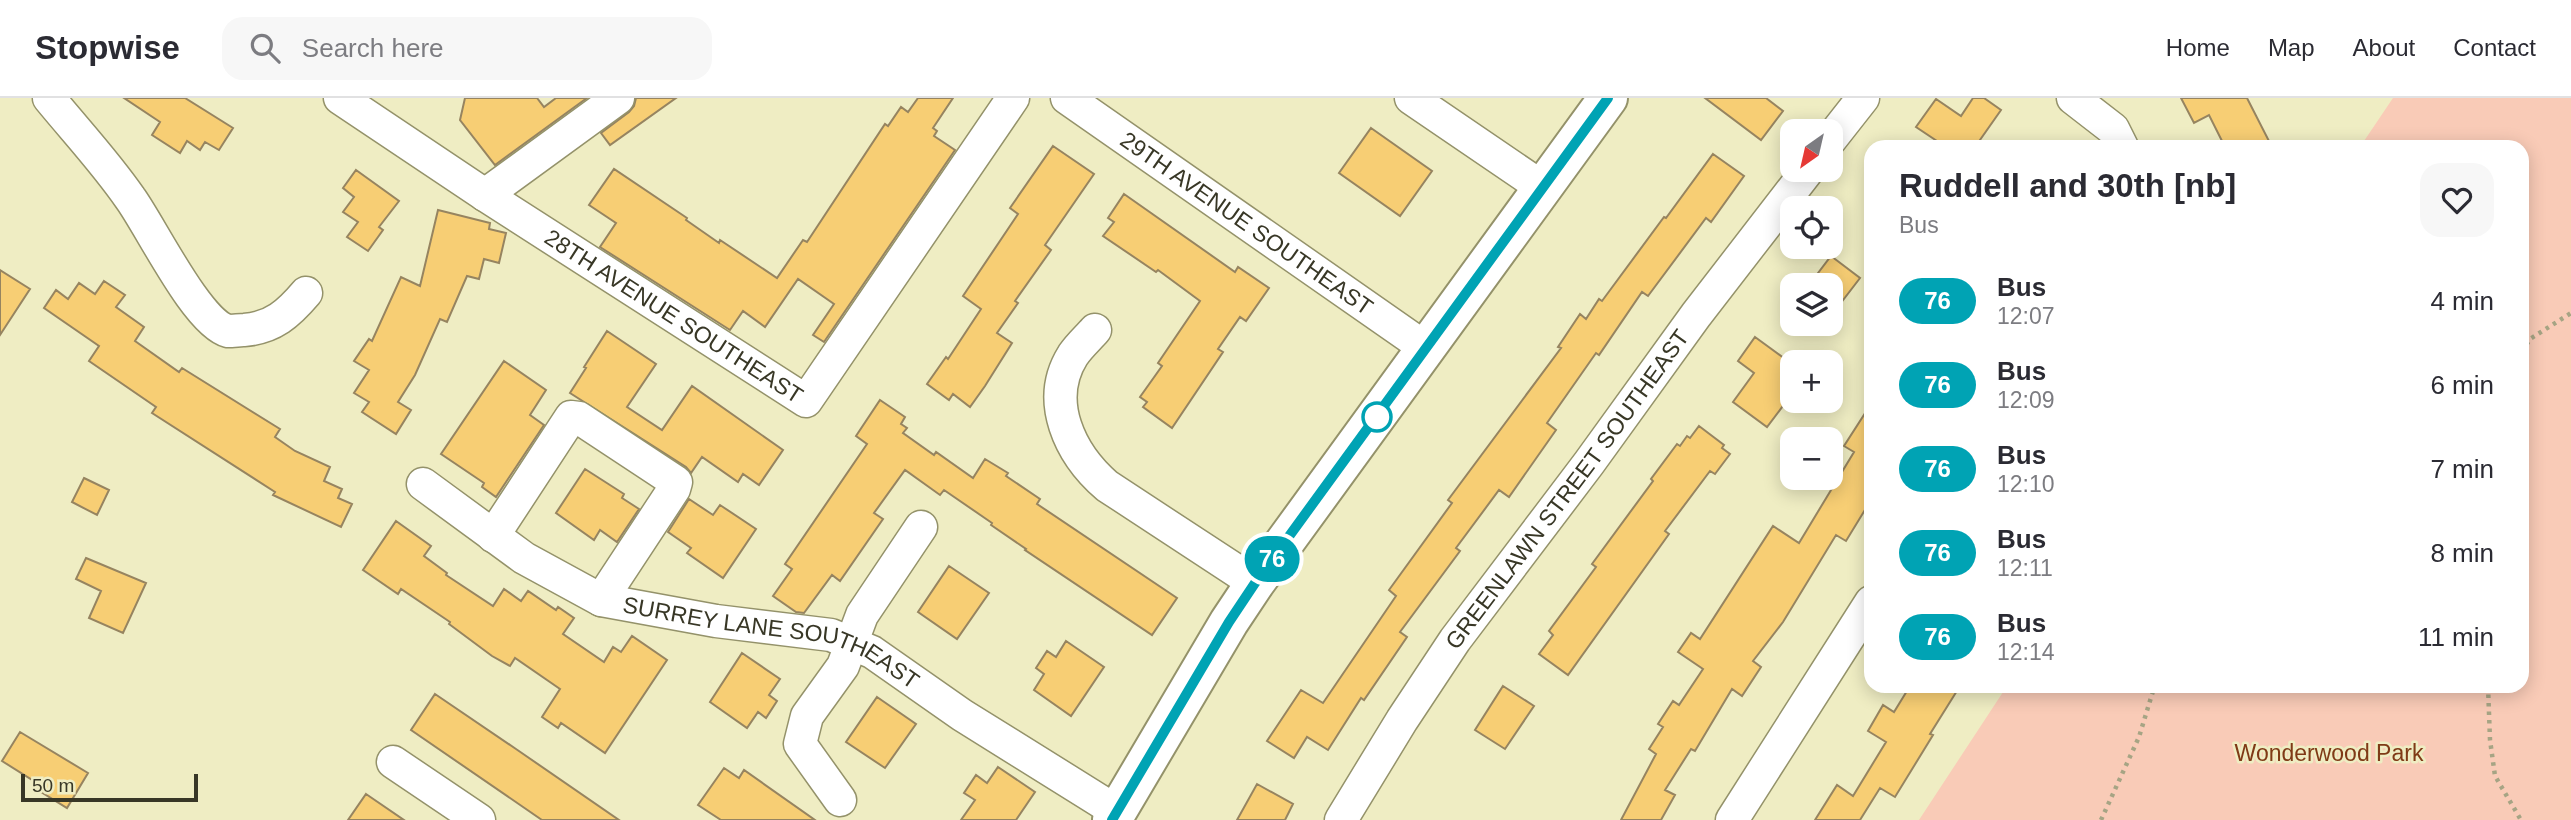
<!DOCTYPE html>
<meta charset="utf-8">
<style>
body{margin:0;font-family:Helvetica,sans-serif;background:#f7f7f7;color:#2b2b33;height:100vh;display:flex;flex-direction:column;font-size:26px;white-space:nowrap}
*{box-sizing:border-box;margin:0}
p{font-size:23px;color:#7c7c81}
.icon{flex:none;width:38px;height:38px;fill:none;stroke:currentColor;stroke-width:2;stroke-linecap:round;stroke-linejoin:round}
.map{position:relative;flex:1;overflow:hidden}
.details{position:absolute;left:1864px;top:42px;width:665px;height:553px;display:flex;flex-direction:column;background:#fff;border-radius:21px;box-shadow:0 4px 18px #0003}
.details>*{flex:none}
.badge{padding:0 14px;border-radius:23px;font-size:24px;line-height:46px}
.needle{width:46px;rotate:214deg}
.buttons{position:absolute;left:1780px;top:21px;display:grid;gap:14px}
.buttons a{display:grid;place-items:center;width:63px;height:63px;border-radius:14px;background:#fff;box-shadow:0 4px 18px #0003;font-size:35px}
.scale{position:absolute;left:21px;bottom:18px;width:177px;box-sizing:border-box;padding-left:7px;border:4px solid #383726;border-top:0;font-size:19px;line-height:24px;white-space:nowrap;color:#383726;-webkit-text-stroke:5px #efedc3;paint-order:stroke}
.map>.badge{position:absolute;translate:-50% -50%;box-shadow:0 0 0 4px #fff}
.round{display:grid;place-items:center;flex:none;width:74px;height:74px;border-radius:21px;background:#f7f7f7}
.head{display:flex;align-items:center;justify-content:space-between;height:119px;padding:0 35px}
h1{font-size:33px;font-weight:700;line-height:52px}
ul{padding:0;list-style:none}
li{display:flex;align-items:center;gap:21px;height:84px;padding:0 35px}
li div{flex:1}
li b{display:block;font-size:26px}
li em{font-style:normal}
li .badge{min-width:77px;font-weight:700;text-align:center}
header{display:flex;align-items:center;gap:42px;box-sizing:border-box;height:98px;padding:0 35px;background:#fff;border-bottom:2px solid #e1e1e2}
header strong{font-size:33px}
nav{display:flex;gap:38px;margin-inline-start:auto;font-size:24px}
.search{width:490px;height:63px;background:#f7f7f7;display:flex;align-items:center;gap:18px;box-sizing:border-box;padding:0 24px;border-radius:21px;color:#7c7c81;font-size:26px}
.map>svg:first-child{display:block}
</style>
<header>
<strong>Stopwise</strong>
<div class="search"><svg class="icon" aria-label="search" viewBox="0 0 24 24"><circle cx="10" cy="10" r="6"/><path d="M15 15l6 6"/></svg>Search here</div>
<nav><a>Home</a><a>Map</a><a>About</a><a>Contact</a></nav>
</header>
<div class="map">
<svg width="2571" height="722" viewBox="0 0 2571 722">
<rect width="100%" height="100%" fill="#efedc3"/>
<!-- green -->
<path fill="#f9cbb7" d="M2393 0H2571V722H1919L2007 588H2522V49H2360Z"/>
<!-- building -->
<path fill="#f7ce74" stroke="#968460" stroke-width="2" d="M124 0H185L233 30 219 52 205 44 200 52 187 43 180 55 152 37 160 24Z
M465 0H537L544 9 556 0H587L495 67 460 22Z
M636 0H676L610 47 601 35 629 14 634 8Z
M918 0H953L933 30 937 33 934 38 955 52 824 244 813 237 834 206 798 181 765 229 743 213 730 232 600 149 616 125 589 107 614 71 687 120 686 122 719 145 720 142 777 180 803 142 807 144 885 26 888 28 901 9 908 14Z
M1705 0H1766L1783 13 1761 42Z
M1973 0H1984L2001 12 1975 49H1946L1916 29 1936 1 1961 18Z
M2181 0H2247L2272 49H2225L2209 17 2194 25Z
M1371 30 1432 73 1400 118 1339 75Z
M1053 48 1094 76 1045 147 1051 152 1015 203 1018 205 997 235 1012 245 985 288 970 309 953 296 949 302 927 286 946 259 948 261 981 211 963 198 1018 116 1010 110Z
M1713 56 1744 78 1711 124 1706 120 1648 198 1642 194 1599 257 1596 255 1547 325 1556 332 1509 399 1499 392 1456 450 1460 453 1400 534 1407 539 1364 602 1361 600 1328 652 1307 639 1294 660 1267 643 1301 592 1323 605 1396 498 1389 492 1452 405 1448 402 1561 250 1558 249 1580 216 1586 221 1599 201 1602 203 1664 119 1666 120Z
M356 72 399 103 379 129 383 132 368 153 347 139 358 124 343 114 354 99 343 90Z
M1124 96 1235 174 1238 169 1269 190 1246 223 1240 219 1218 251 1223 254 1172 330 1143 309 1147 304 1140 299 1162 268 1158 265 1200 203 1158 172 1156 174 1103 138 1114 124 1108 120Z
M438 112 490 125 489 131 506 135 499 165 484 161 479 181 467 178 447 224 440 221 415 277 398 304 411 312 396 336 362 314 369 304 354 295 369 272 354 263 369 241 372 243 401 179 420 188Z
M1831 158 1860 180 1830 219V187H1809Z
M0 172 30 191 0 237Z
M104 183 125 197 116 209 144 229 135 243 179 274 182 270 280 331 275 339 295 353 330 369 324 383 342 391 338 400 352 406 341 429 273 397 275 394 152 315 156 309 89 263 99 248 44 210 56 192 68 201 79 185 95 196Z
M607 233 656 266 627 309 662 332 692 288 783 352 759 387 743 376 738 384 702 359 691 375 686 369 570 295 586 270 584 269Z
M1755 239 1792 266V296L1767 329 1733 304 1754 275 1738 263Z
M504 263 546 292 530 317 544 327 496 399 482 389 484 385 441 356Z
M880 302 905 319 901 326 907 330 903 335 934 357 936 354 973 380 985 361 1008 375 1006 378 1040 401 1037 406 1177 500 1152 537 1025 452 1026 451 991 427 992 425 944 392 940 397 905 372 874 415 883 421 840 483 832 477 804 515 796 514 773 498 792 471 785 466 867 346 856 338Z
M1871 306V402L1846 443 1836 437 1783 524 1753 563 1761 569 1742 598 1732 591 1695 653 1691 651 1665 692 1675 697 1661 722H1621L1656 656 1649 651 1663 629 1658 626 1673 603 1679 607 1703 571 1678 554 1691 535 1700 541 1773 428 1799 445 1854 354 1844 348Z
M1699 328 1724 347 1722 350 1730 356 1715 376 1710 373 1665 433 1669 436 1568 577 1539 556 1553 537 1549 533 1596 469 1592 466 1653 383 1651 381 1677 346 1680 348 1687 338 1690 340Z
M585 371 624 396 622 400 639 411 617 444 600 432 594 442 556 415Z
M84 380 109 392 97 417 72 404Z
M689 401 713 417 720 407 756 431 723 480 687 455 691 450 668 434Z
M396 423 431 448 424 458 447 475 446 477 493 508 504 491 521 503 528 493 556 512 558 509 574 520 563 536 604 564 613 549 621 554 632 538 667 562 605 655 561 625 558 630 542 619 560 591 515 560 510 568 492 558 449 526 450 524 401 491 398 496 363 472Z
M86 460 146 485 123 535 89 520 101 493 76 481Z
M949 468 989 495 957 541 918 514Z
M1066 543 1104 569 1071 618 1034 592 1044 576 1036 570 1047 553 1056 559Z
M742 555 780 581 769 597 777 603 766 620 758 614 747 630 710 604Z
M1503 588 1534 608 1505 651 1475 632Z
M1910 588H1960L1930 636 1933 637 1895 699 1880 690 1860 722H1815L1837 687 1853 698 1886 644 1868 633 1883 607 1894 614Z
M435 596 516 651 619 722H542L411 632Z
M877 599 916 626 885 670 846 644Z
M20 634 88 675 67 710 38 692 40 687 2 663Z
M998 669 1035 694 1016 722H961L975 702 964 695 976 677 987 685Z
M724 670 739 680 744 672 815 722H721L698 707Z
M1257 686 1293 706 1285 722H1237Z
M366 696 404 722H348Z"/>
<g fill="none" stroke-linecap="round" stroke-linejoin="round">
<defs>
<g id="minor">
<path d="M49 0C76 33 106 65 130 100 150 127 197 225 228 233 233 233 240 232 244 232 273 230 289 215 306 195"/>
<path id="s1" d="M340 0 485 97 806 303 1013 0"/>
<path id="s2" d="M1067 0 1427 251"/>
<path d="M1411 0 1543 90"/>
<path d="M2073 0 2113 31 2122 49"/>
<path d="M1830 42 1863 0"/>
<path d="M485 97 618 0"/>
<path d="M1095 232C1088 240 1079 248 1073 257 1044 303 1070 356 1107 388L1255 485"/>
<path id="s3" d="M423 386 524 460 601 502 716 523 831 537 872 554 962 617 1116 713"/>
<path d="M493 438 571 319 579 320 676 384 674 391 601 502"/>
<path d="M393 664 479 722"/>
<path d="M840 702 800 646 807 618 843 568 862 517 921 429"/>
<path id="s4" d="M1341 722 1402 622 1455 542 1589 365 1696 217 1808 72"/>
<path d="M1732 722 1871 504"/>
</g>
<path id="major" d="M1112 722 1229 524 1255 485 1608 0"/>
</defs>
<!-- minor casing -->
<use href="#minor" stroke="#94926a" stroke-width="35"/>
<!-- major casing -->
<use href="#major" stroke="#94926a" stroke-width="42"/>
<!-- path -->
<path stroke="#a6a484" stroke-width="4.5" stroke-dasharray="3.5 5" stroke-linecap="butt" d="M2522 254 2530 241 2571 215
M2488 588 2490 642 2495 678 2521 722
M2101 722 2139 639 2153 593 2152 588"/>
<!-- minor -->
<use href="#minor" stroke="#fff" stroke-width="32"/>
<!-- major -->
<use href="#major" stroke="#fff" stroke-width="38"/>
</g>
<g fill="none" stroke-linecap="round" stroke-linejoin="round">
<defs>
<path id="line" d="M1112 722 1229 524 1255 485 1608 0"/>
</defs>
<!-- line casing -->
<use href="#line" stroke="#fff" stroke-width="16"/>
<!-- line -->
<use href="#line" stroke="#00a3b4" stroke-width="10"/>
</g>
<!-- markers -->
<circle fill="#fff" stroke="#00a3b4" stroke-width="3.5" cx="1377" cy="319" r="14"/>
<g text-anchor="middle" stroke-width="5" stroke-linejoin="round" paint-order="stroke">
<!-- street labels -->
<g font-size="23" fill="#383726" stroke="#efedc3">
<text dy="8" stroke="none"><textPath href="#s2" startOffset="219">29TH AVENUE SOUTHEAST</textPath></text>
<text dy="8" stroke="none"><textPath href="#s1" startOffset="399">28TH AVENUE SOUTHEAST</textPath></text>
<text dy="8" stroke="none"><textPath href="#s4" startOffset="401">GREENLAWN STREET SOUTHEAST</textPath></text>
<text dy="8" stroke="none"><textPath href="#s3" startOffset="390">SURREY LANE SOUTHEAST</textPath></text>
</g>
<!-- park labels -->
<g font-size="23" fill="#7f3a16" stroke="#efedc3">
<text x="2329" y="663">Wonderwood Park</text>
</g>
</g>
</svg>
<div class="buttons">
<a><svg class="needle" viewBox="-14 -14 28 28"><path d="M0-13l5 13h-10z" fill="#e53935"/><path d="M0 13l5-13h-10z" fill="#7c7c81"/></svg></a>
<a><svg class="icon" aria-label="locate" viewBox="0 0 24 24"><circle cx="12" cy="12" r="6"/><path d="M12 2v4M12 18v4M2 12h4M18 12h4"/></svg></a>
<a><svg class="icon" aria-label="layers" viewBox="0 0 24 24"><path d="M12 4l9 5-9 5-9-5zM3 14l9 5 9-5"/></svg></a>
<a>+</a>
<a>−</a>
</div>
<div class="scale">50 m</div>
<b class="badge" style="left:1272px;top:461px;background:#00a3b4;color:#fff">76</b>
<section class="details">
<div class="head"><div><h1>Ruddell and 30th [nb]</h1><p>Bus</p></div><a class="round"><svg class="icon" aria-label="heart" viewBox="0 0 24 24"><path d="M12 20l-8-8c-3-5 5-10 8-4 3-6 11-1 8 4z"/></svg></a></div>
<ul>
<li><span class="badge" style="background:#00a3b4;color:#fff">76</span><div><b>Bus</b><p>12:07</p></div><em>4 min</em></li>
<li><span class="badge" style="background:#00a3b4;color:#fff">76</span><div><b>Bus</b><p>12:09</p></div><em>6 min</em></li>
<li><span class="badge" style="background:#00a3b4;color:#fff">76</span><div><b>Bus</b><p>12:10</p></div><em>7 min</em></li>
<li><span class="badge" style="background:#00a3b4;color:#fff">76</span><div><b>Bus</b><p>12:11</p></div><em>8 min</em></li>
<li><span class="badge" style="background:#00a3b4;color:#fff">76</span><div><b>Bus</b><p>12:14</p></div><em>11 min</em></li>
</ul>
</section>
</div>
